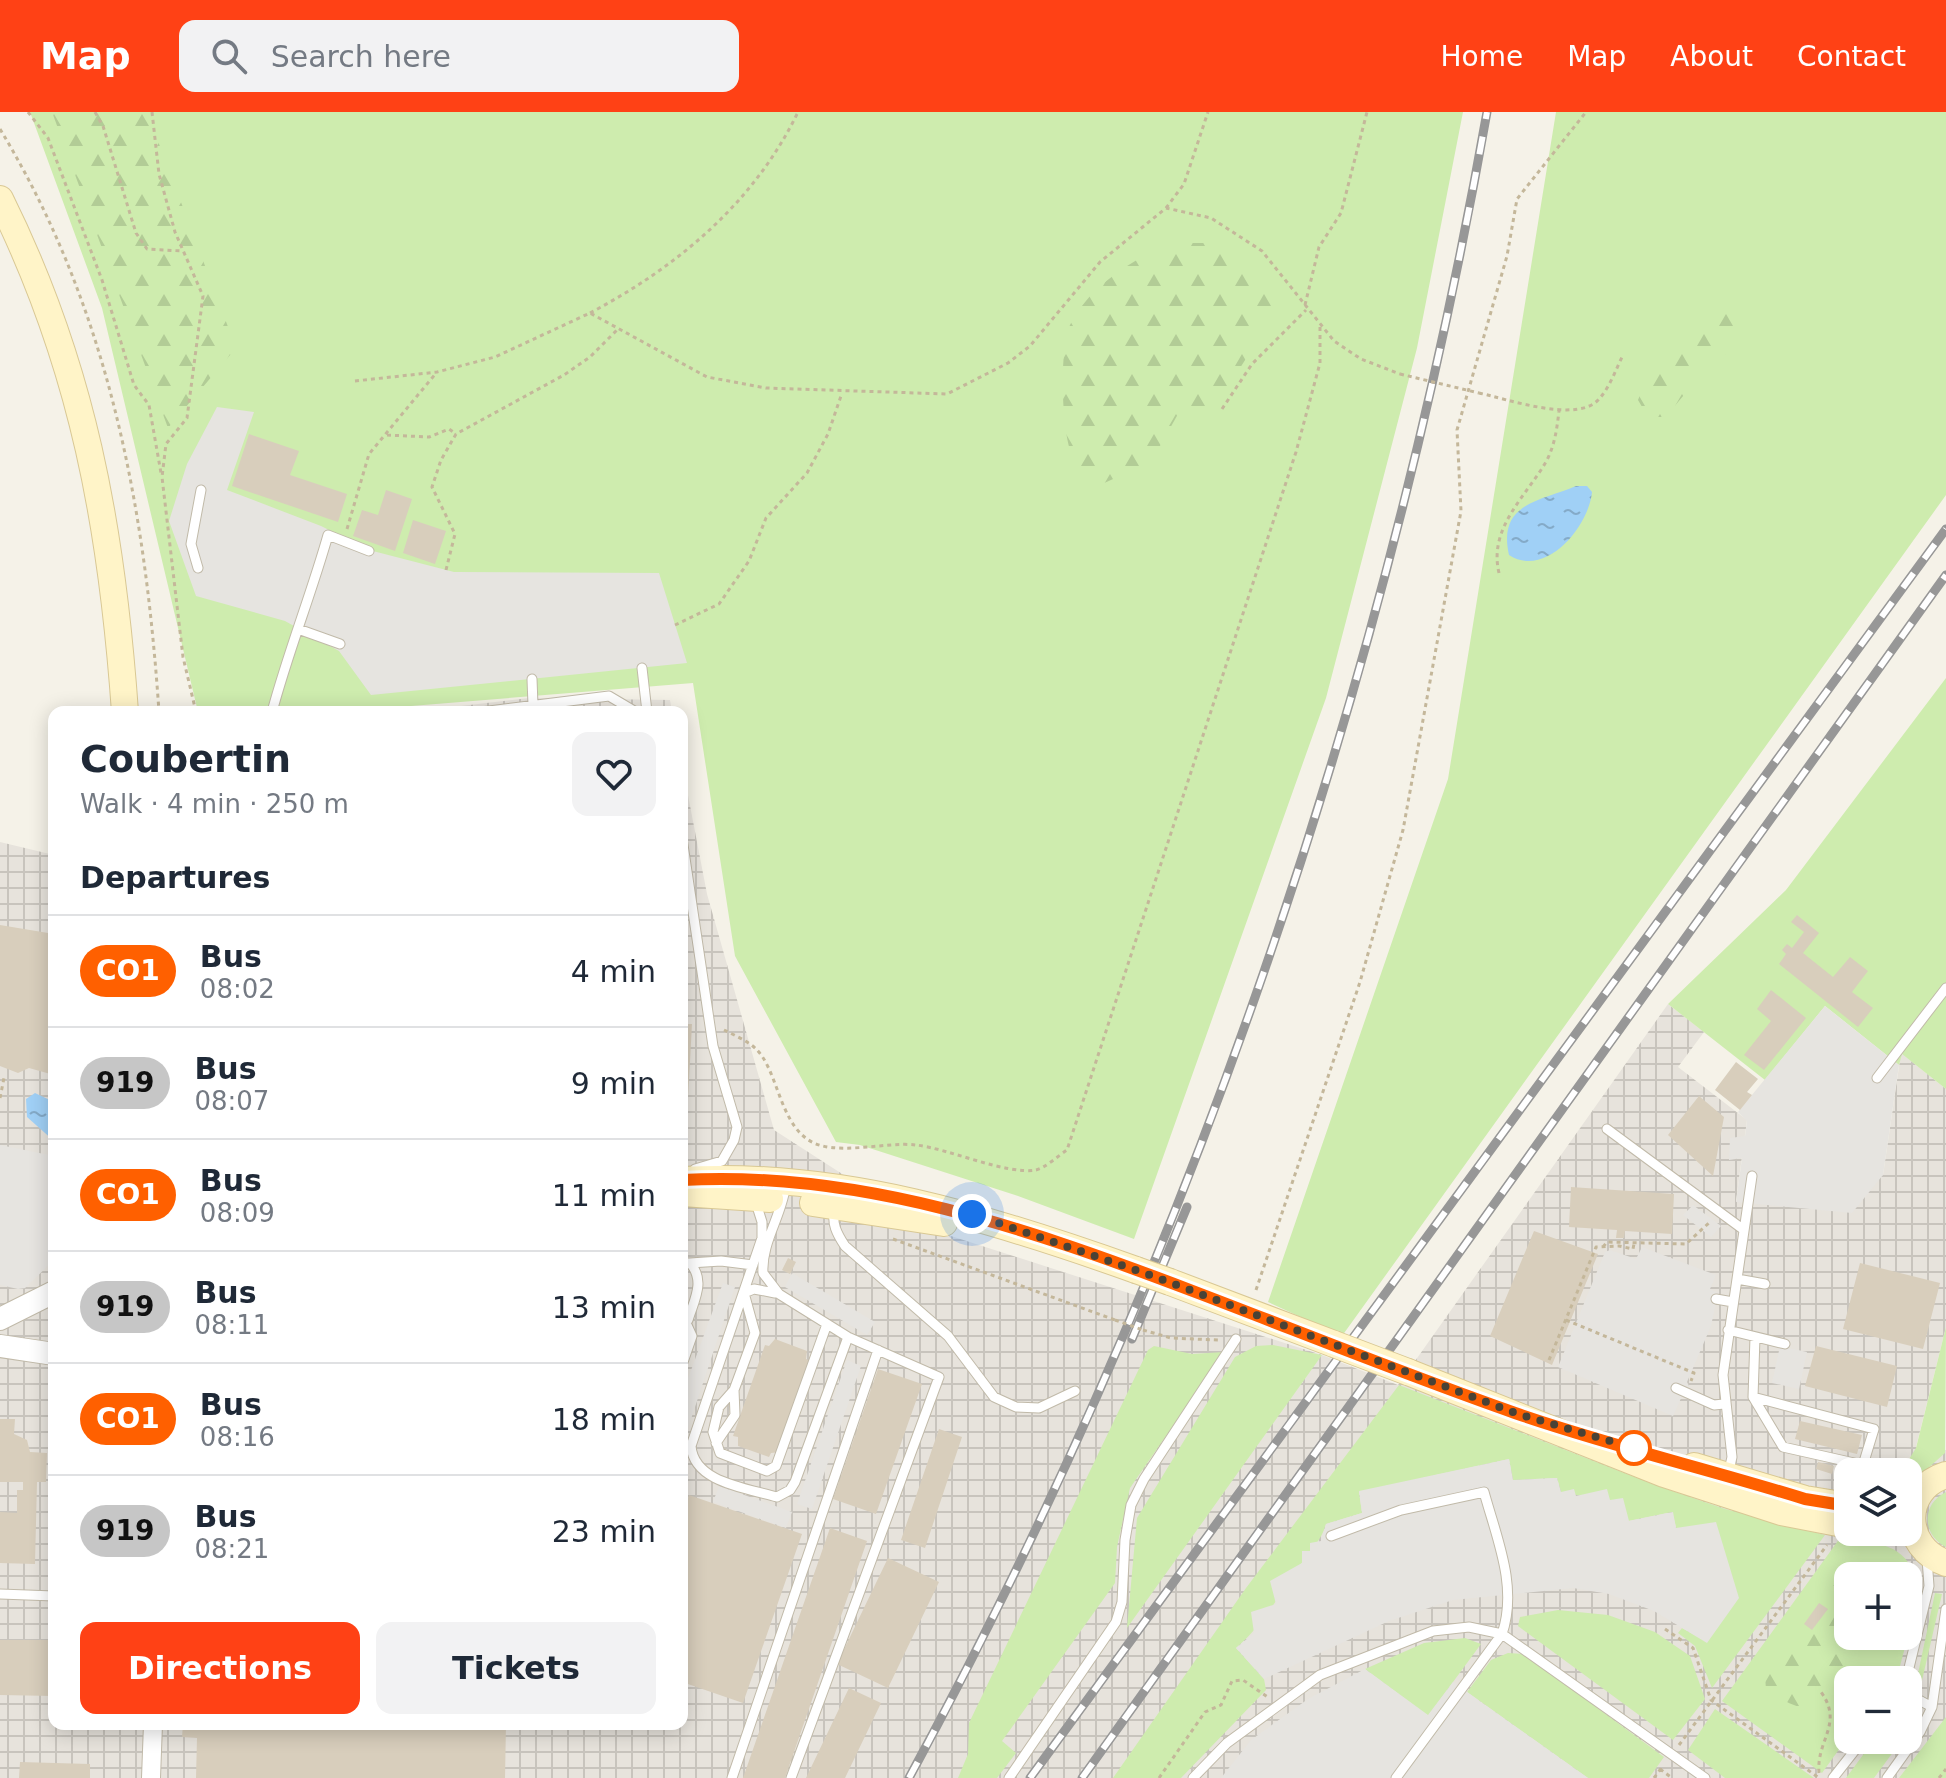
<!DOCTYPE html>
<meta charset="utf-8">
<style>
body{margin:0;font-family:"DejaVu Sans",sans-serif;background:#f2f2f3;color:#1f2937;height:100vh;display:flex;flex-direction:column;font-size:30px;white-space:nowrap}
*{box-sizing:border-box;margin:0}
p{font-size:26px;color:#747a83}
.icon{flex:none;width:44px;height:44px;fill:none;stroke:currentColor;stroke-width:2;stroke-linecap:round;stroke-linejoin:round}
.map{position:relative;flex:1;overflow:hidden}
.drawer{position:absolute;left:48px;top:594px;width:640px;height:1024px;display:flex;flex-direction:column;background:#fff;border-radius:16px;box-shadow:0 4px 20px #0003}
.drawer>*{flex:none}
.badge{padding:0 16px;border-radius:26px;font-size:28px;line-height:52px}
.buttons{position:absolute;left:1834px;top:1346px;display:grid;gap:16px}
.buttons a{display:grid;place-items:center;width:88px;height:88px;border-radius:16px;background:#fff;box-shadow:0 4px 20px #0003;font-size:40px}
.you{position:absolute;width:40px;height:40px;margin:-20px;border:6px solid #fff;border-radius:50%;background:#1a73e8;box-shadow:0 0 0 12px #1a73e833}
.map>.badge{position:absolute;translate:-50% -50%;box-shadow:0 0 0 4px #fff}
h2{padding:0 32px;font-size:30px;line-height:72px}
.round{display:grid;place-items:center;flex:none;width:84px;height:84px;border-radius:16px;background:#f2f2f3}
.summary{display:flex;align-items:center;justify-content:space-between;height:136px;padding:0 32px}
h1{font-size:38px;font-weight:700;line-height:60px}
.action{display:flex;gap:16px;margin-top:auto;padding:16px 32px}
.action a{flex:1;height:92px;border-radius:16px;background:#ff4115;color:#fff;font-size:32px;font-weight:700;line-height:92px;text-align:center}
.action a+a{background:#f2f2f3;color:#1f2937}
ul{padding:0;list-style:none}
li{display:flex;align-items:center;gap:24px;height:112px;padding:0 32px;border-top:2px solid #e0e1e3}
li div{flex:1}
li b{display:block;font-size:30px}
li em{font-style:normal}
li .badge{min-width:88px;font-weight:700;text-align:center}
header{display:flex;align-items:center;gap:48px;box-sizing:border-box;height:112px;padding:0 40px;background:#ff4115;color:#fff}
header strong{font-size:38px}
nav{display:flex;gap:44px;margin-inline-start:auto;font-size:28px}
.search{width:560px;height:72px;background:#f2f2f3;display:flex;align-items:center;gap:20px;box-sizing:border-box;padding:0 28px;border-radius:16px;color:#747a83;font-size:30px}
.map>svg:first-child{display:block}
</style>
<header>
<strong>Map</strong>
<div class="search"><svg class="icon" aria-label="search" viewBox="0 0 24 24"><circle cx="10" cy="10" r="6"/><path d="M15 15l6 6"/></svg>Search here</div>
<nav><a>Home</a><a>Map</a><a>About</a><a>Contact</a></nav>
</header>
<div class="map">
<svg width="1946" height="1666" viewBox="0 0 1946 1666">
<defs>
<pattern id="industrial-grid" width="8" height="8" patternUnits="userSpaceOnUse" patternTransform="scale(2)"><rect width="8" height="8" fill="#e7e3dc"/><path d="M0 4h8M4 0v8" fill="none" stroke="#c8c4bd"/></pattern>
<pattern id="forest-firs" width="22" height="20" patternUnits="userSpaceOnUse" patternTransform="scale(2)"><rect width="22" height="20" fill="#ceecae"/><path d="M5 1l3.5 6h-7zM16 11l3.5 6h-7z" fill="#b2cc96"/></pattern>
<pattern id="water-ripples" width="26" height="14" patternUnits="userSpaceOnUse" patternTransform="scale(2)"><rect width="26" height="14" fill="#a0d0f6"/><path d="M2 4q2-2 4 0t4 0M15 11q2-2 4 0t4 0" fill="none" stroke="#84aac8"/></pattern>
</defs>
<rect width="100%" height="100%" fill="#f5f2e8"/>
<!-- industrial -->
<path fill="url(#industrial-grid)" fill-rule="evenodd" d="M529 586 670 588 672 600H410Z
M682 652 707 782 774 1018 926 1116 1322 1243 1398 1273 1668 892 1704 920 1678 955 1747 1008 1736 1089 1883 1063 1901 941 1946 977V1215L1916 1335 1946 1338V1666H0V730L54 743V1612H682ZM1848 1360H1908V1420H1848ZM1848 1464H1908V1524H1848ZM1848 1568H1908V1628H1848Z"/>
<!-- green -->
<path fill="#ceecae" d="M30 0H1463L1417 236 1326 586 1134 1127 1015 1083 860 1033 836 1030 735 844 693 571 337 600H198L102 196Z
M1556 0H1946V383L1342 1224 1268 1190 1448 667Z
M1946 566V977L1902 942 1899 953 1825 894 1765 968 1668 892 1786 778Z
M1946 1215 1945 1341 1908 1374V1360H1901L1916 1336Z
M1273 1233 1322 1243 1127 1516 1137 1406 1235 1245 1256 1234Z
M1154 1234 1192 1242 1224 1240 1130 1376 1117 1435 1115 1471 1002 1629 1016 1641 997 1666H958L968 1642 969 1611 1148 1238Z
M1399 1273 1655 1373 1725 1397 1825 1423 1712 1576 1695 1534 1678 1521 1682 1516 1707 1530 1672 1400 1628 1409 1609 1389 1561 1380 1557 1366 1513 1368 1509 1347 1359 1380 1362 1401 1326 1412C1321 1429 1312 1436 1303 1449 1281 1480 1265 1511 1236 1536L1264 1567 1266 1578 1181 1666H1113L1246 1476Z
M1946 1380V1435C1922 1423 1921 1392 1946 1380Z
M1840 1426C1913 1431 1925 1452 1908 1523V1464H1848V1524H1908L1900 1554 1890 1568H1848V1625L1822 1661 1722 1589Z
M1935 1481 1942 1482 1920 1577 1916 1571Z
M1558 1498 1608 1503 1655 1520 1690 1544 1705 1587 1673 1628 1518 1514 1520 1505Z
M1465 1526 1481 1532 1428 1604 1365 1557 1424 1531Z
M1508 1541 1524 1542 1664 1645 1649 1666H1588L1467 1580 1491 1548Z
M1715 1597 1814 1666H1725L1688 1638Z
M1946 1604V1666H1899L1946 1605Z
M1874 1628H1902L1874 1666H1846Z"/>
<!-- forest -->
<path fill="url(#forest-firs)" d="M52 0H147L236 236 168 316Z
M1168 131H1209L1252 146 1278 199C1253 232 1234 271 1206 301L1178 302 1151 350 1102 372C1094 366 1083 361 1077 353 1060 334 1059 235 1070 213 1091 172 1130 151 1168 131Z
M1735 190 1751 213 1745 225 1699 265 1673 296 1661 305H1648L1638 288C1654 249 1692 200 1735 190Z
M1848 1472V1524H1873C1866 1544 1835 1592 1813 1596 1798 1599 1779 1585 1766 1578L1765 1563 1834 1473Z"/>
<!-- parking -->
<path fill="#e6e4e0" d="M217 295 254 300 227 378 321 414 369 438 454 460 659 461 687 551 371 583 339 539 285 509 196 484 169 409 187 352Z
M1825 894 1899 953 1883 1063 1852 1101 1736 1090 1742 1046 1729 1048 1730 1026 1745 1024 1747 1009 1738 1000Z
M0 1033 54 1044V1148L25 1176 18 1177 0 1173Z
M1693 1093 1721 1114 1711 1125 1683 1103Z
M1642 1135 1716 1163 1710 1177 1718 1181 1711 1214 1687 1270 1691 1278 1706 1284 1703 1294 1682 1284 1673 1304 1558 1255 1605 1140 1610 1138 1636 1147Z
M792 1161 875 1210 867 1223 785 1175Z
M723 1171 735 1175 682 1334V1283Z
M1780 1234 1807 1240 1799 1277 1772 1271Z
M847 1248 861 1254 812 1397 797 1392Z
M1509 1347 1513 1368 1557 1366 1561 1380 1574 1377 1576 1384 1607 1377 1610 1388 1623 1386 1629 1409 1673 1400 1676 1416 1716 1410 1739 1486 1707 1531 1654 1499 1609 1482 1573 1476 1453 1488 1389 1509 1264 1567 1236 1536 1254 1521 1251 1500 1276 1492 1270 1469 1302 1451V1439H1310V1431L1321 1429 1326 1412 1362 1401 1359 1379Z
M719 1374 792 1400 786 1416 713 1390Z
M1365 1557 1428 1603 1453 1570 1588 1666H1221L1251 1628 1308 1587Z"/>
<!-- water -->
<path fill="url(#water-ripples)" d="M1576 374H1587L1592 380C1589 414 1546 467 1509 443 1497 390 1542 389 1576 374Z
M35 981 54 990V1029L27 1005 26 987Z"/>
<!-- building -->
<path fill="#d8cebc" d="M249 322 299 339 290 363 347 382 338 410 232 374Z
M386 378 412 387 395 439 353 424 362 398 378 403Z
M413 408 446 419 435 452 403 441Z
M1797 803 1819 821 1803 841 1833 865 1850 845 1868 859 1852 880 1873 896 1858 915 1779 852 1786 842 1782 838 1787 832 1792 836 1804 820 1791 810Z
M0 813 54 822V963L29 956 18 961 0 954Z
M1771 878 1806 906 1764 958 1744 943 1771 909 1757 897Z
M682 912H692L686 1023H682Z
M1736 950 1758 967 1747 980 1752 983 1740 998 1715 978Z
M1699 984 1724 1005 1713 1064 1668 1023Z
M1571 1075 1674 1082 1672 1122 1625 1119 1624 1126H1616L1617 1118 1569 1115Z
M1534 1119 1598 1142 1552 1253 1490 1224Z
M788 1146 796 1150 790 1162 782 1158Z
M1860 1151 1940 1171 1923 1237 1843 1217Z
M775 1227 807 1239 806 1247 811 1249 780 1340 771 1341 769 1345 738 1334V1325L733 1324 765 1233 769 1234Z
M1816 1234 1897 1254 1887 1295 1805 1274Z
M878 1257 922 1272 876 1402 833 1387Z
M0 1307H15L14 1322 27 1328 30 1340 47 1341 46 1370H37L35 1452 0 1451V1400L17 1401V1378H23V1370H0Z
M1800 1309 1862 1323 1857 1342 1795 1327Z
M939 1317 962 1325 925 1436 901 1428Z
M1818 1350 1834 1354 1832 1362 1816 1357Z
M1842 1356 1848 1359V1372L1838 1371Z
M689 1383 802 1422 743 1591 682 1570V1403Z
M830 1416 867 1429 785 1666H743Z
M888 1446 939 1470 888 1576 837 1552Z
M1819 1491 1828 1497 1812 1518 1804 1512Z
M0 1528H54V1584L0 1583Z
M849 1576 881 1591 845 1666H806Z
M183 1612H506L505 1666H196L197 1626 182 1625Z
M20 1650 90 1652V1666H19Z"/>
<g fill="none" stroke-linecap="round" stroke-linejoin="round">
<defs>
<path id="service" d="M198 456 191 432 201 378
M298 517 340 532
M642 556 647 600
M532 567 533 593
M272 600C288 540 311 483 328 423L369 439
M481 600 609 584 636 600
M682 726 713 934 737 1015 734 1028 722 1049 695 1057
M1877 966 1946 876
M1607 1017 1744 1118
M755 1088 762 1110V1126L691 1334C694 1371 747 1376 777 1385L790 1378 795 1370 848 1225 779 1182 763 1161C761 1130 783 1102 786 1071
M835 1097C831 1111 837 1122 845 1134L948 1224 994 1285 1016 1295 1039 1296 1075 1279
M682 1151H690C706 1169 694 1188 688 1208
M690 1151 721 1149 753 1153
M1737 1167 1765 1172
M744 1181 755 1221 734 1278 719 1295 713 1320 720 1341 767 1359 776 1354 827 1212
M744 1181 754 1177 775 1181
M1716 1187 1733 1190
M682 1202 692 1224 682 1253
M1728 1218 1785 1232
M1676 1276 1714 1293 1724 1292
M1753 1285 1783 1335 1863 1353 1874 1317 1753 1285 1755 1225
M716 1331 735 1303 734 1278
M1728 1363 1732 1345 1723 1263 1752 1064
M1331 1424 1401 1398 1484 1380C1497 1427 1518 1475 1502 1522L1396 1666
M0 1482 54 1484
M1906 1568 1929 1474 1927 1447
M1908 1582 1932 1595
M732 1666 878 1238
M791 1666 939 1265 848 1225
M1009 1666 1116 1510 1122 1490 1125 1428 1131 1393 1144 1367 1236 1227
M1193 1666 1227 1631 1320 1563 1433 1519 1469 1515 1502 1522 1705 1666
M1833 1666 1863 1628
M1887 1666 1920 1620 1932 1595 1946 1497"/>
<path id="minor" d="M151 1666 153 1612"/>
<path id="tertiary" d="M0 1207 54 1180
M0 1234 54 1242"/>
<path id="secondary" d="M0 87C83 254 112 416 125 600
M682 1068C840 1059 990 1106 1136 1158
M682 1081 770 1087
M813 1091 944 1111
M1170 1170 1334 1232
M1408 1260 1664 1362 1781 1400 1848 1413
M1694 1354 1805 1387 1848 1394
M1946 1363C1900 1377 1902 1436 1946 1451"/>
</defs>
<!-- service casing -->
<use href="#service" stroke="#c1baa9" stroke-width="11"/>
<!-- minor casing -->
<use href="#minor" stroke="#c1baa9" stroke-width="20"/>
<!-- tertiary casing -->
<use href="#tertiary" stroke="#c1baa9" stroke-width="24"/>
<!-- secondary casing -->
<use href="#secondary" stroke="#d9c894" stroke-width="28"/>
<!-- path -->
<path stroke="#c4b79a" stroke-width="3" stroke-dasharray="4 4" stroke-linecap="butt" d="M28 0 48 26 102 168 134 273 149 293 161 361
M95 0 103 14 136 121 147 137 182 139
M152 0 159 62 175 120 203 184 187 306 166 332 162 365 183 545 196 600
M0 17C109 197 145 394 159 600
M1166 96 1184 72 1208 0
M1305 193 1319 135 1341 101 1367 0
M590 201C677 155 754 91 798 0
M355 269 437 260 495 245 590 201 707 265 766 276 947 282 1008 251 1030 234 1100 150 1166 96 1211 106 1262 139 1334 229 1361 247 1400 262
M1479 281C1507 287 1578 312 1599 287 1610 275 1616 257 1623 243
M1222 297 1252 252 1306 198
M387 323 429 325 449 317 456 322
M347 417 369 342 437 260
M446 458 455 422 432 375 441 348 456 322 564 263 590 245 619 216
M1499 461C1488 415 1527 384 1547 348 1555 332 1557 316 1559 299
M675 513 719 492 749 449 766 406 807 361 828 322 842 281
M724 918C734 923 748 929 756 937 777 957 779 1007 807 1027 833 1046 884 1029 916 1033 950 1037 1006 1063 1036 1058 1045 1056 1058 1044 1067 1038L1296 340 1320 251V215
M0 986 4 966
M893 1127 1115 1208
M1603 1135 1607 1130 1686 1132 1711 1109
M1256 1178 1360 870 1403 718 1461 399 1457 318 1507 144 1517 87 1586 0
M1566 1208 1694 1261 1691 1269
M1143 1218 1171 1226 1218 1228
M1549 1248 1596 1135 1619 1134 1633 1137 1634 1132
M1870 1422 1893 1428
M1665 1517 1693 1536 1711 1588 1819 1666
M1679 1633 1827 1433
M1660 1657 1672 1666
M1819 1661C1816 1628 1844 1612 1821 1580
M1159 1666 1205 1600 1221 1593 1232 1569 1243 1568 1269 1586
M1654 1666 1662 1655
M1939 1666 1946 1657"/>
<!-- service -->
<use href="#service" stroke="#fff" stroke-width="9"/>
<!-- minor -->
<use href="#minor" stroke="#fff" stroke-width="18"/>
<!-- tertiary -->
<use href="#tertiary" stroke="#fff" stroke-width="22"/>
<!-- secondary -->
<use href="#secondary" stroke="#fff4c8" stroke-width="26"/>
<defs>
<path id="rail" d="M1132 1227 1187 1095
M909 1666C1190 1149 1385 579 1487 0
M1030 1666 1946 417
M1082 1666 1946 463"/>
</defs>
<!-- rail casing -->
<use href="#rail" stroke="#979797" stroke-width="9"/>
<!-- rail -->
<use href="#rail" stroke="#fff" stroke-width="6" stroke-dasharray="18" stroke-linecap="butt"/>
<defs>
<path id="secondary-bridge" d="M1136 1158 1170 1170
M1334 1232 1408 1260"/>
</defs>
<!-- secondary-bridge casing -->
<use href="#secondary-bridge" stroke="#d9c894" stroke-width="28" stroke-linecap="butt"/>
<!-- path-bridge -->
<path stroke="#c4b79a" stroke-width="3" stroke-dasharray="4 4" stroke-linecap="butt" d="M1400 262 1479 281
M1115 1208 1143 1218"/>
<!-- secondary-bridge -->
<use href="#secondary-bridge" stroke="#fff4c8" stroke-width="26"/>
</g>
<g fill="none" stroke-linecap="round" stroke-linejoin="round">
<defs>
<path id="line" d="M682 1068C862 1058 1033 1118 1198 1181 1303 1221 1409 1264 1515 1301 1610 1334 1709 1357 1805 1387L1848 1394"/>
</defs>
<!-- line casing -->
<use href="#line" stroke="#fff" stroke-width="18"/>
<!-- line -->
<use href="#line" stroke="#ff6000" stroke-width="12"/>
<!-- walk -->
<path stroke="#494236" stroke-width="8" stroke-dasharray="0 14.4" d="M972 1102 1153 1164 1518 1302 1634 1336"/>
</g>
<!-- markers -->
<circle fill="#fff" stroke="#ff6000" stroke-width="4" cx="1634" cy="1336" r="16"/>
</svg>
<div class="buttons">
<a><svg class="icon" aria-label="layers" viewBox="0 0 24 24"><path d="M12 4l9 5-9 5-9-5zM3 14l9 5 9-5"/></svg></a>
<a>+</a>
<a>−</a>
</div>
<div class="you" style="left:972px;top:1102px"></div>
<section class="drawer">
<div class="summary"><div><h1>Coubertin</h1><p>Walk · 4 min · 250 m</p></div><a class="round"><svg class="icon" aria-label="heart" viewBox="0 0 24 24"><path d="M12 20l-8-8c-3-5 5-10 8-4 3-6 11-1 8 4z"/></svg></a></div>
<h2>Departures</h2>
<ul>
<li><span class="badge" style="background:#ff6000;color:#fff">CO1</span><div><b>Bus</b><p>08:02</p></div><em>4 min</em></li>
<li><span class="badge" style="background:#c6c6c6;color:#111">919</span><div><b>Bus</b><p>08:07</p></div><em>9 min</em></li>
<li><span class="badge" style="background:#ff6000;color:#fff">CO1</span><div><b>Bus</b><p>08:09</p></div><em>11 min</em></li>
<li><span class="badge" style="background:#c6c6c6;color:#111">919</span><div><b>Bus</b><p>08:11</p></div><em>13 min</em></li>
<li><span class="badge" style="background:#ff6000;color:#fff">CO1</span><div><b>Bus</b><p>08:16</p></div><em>18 min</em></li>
<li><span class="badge" style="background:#c6c6c6;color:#111">919</span><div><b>Bus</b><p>08:21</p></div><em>23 min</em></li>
</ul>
<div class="action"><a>Directions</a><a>Tickets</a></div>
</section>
</div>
